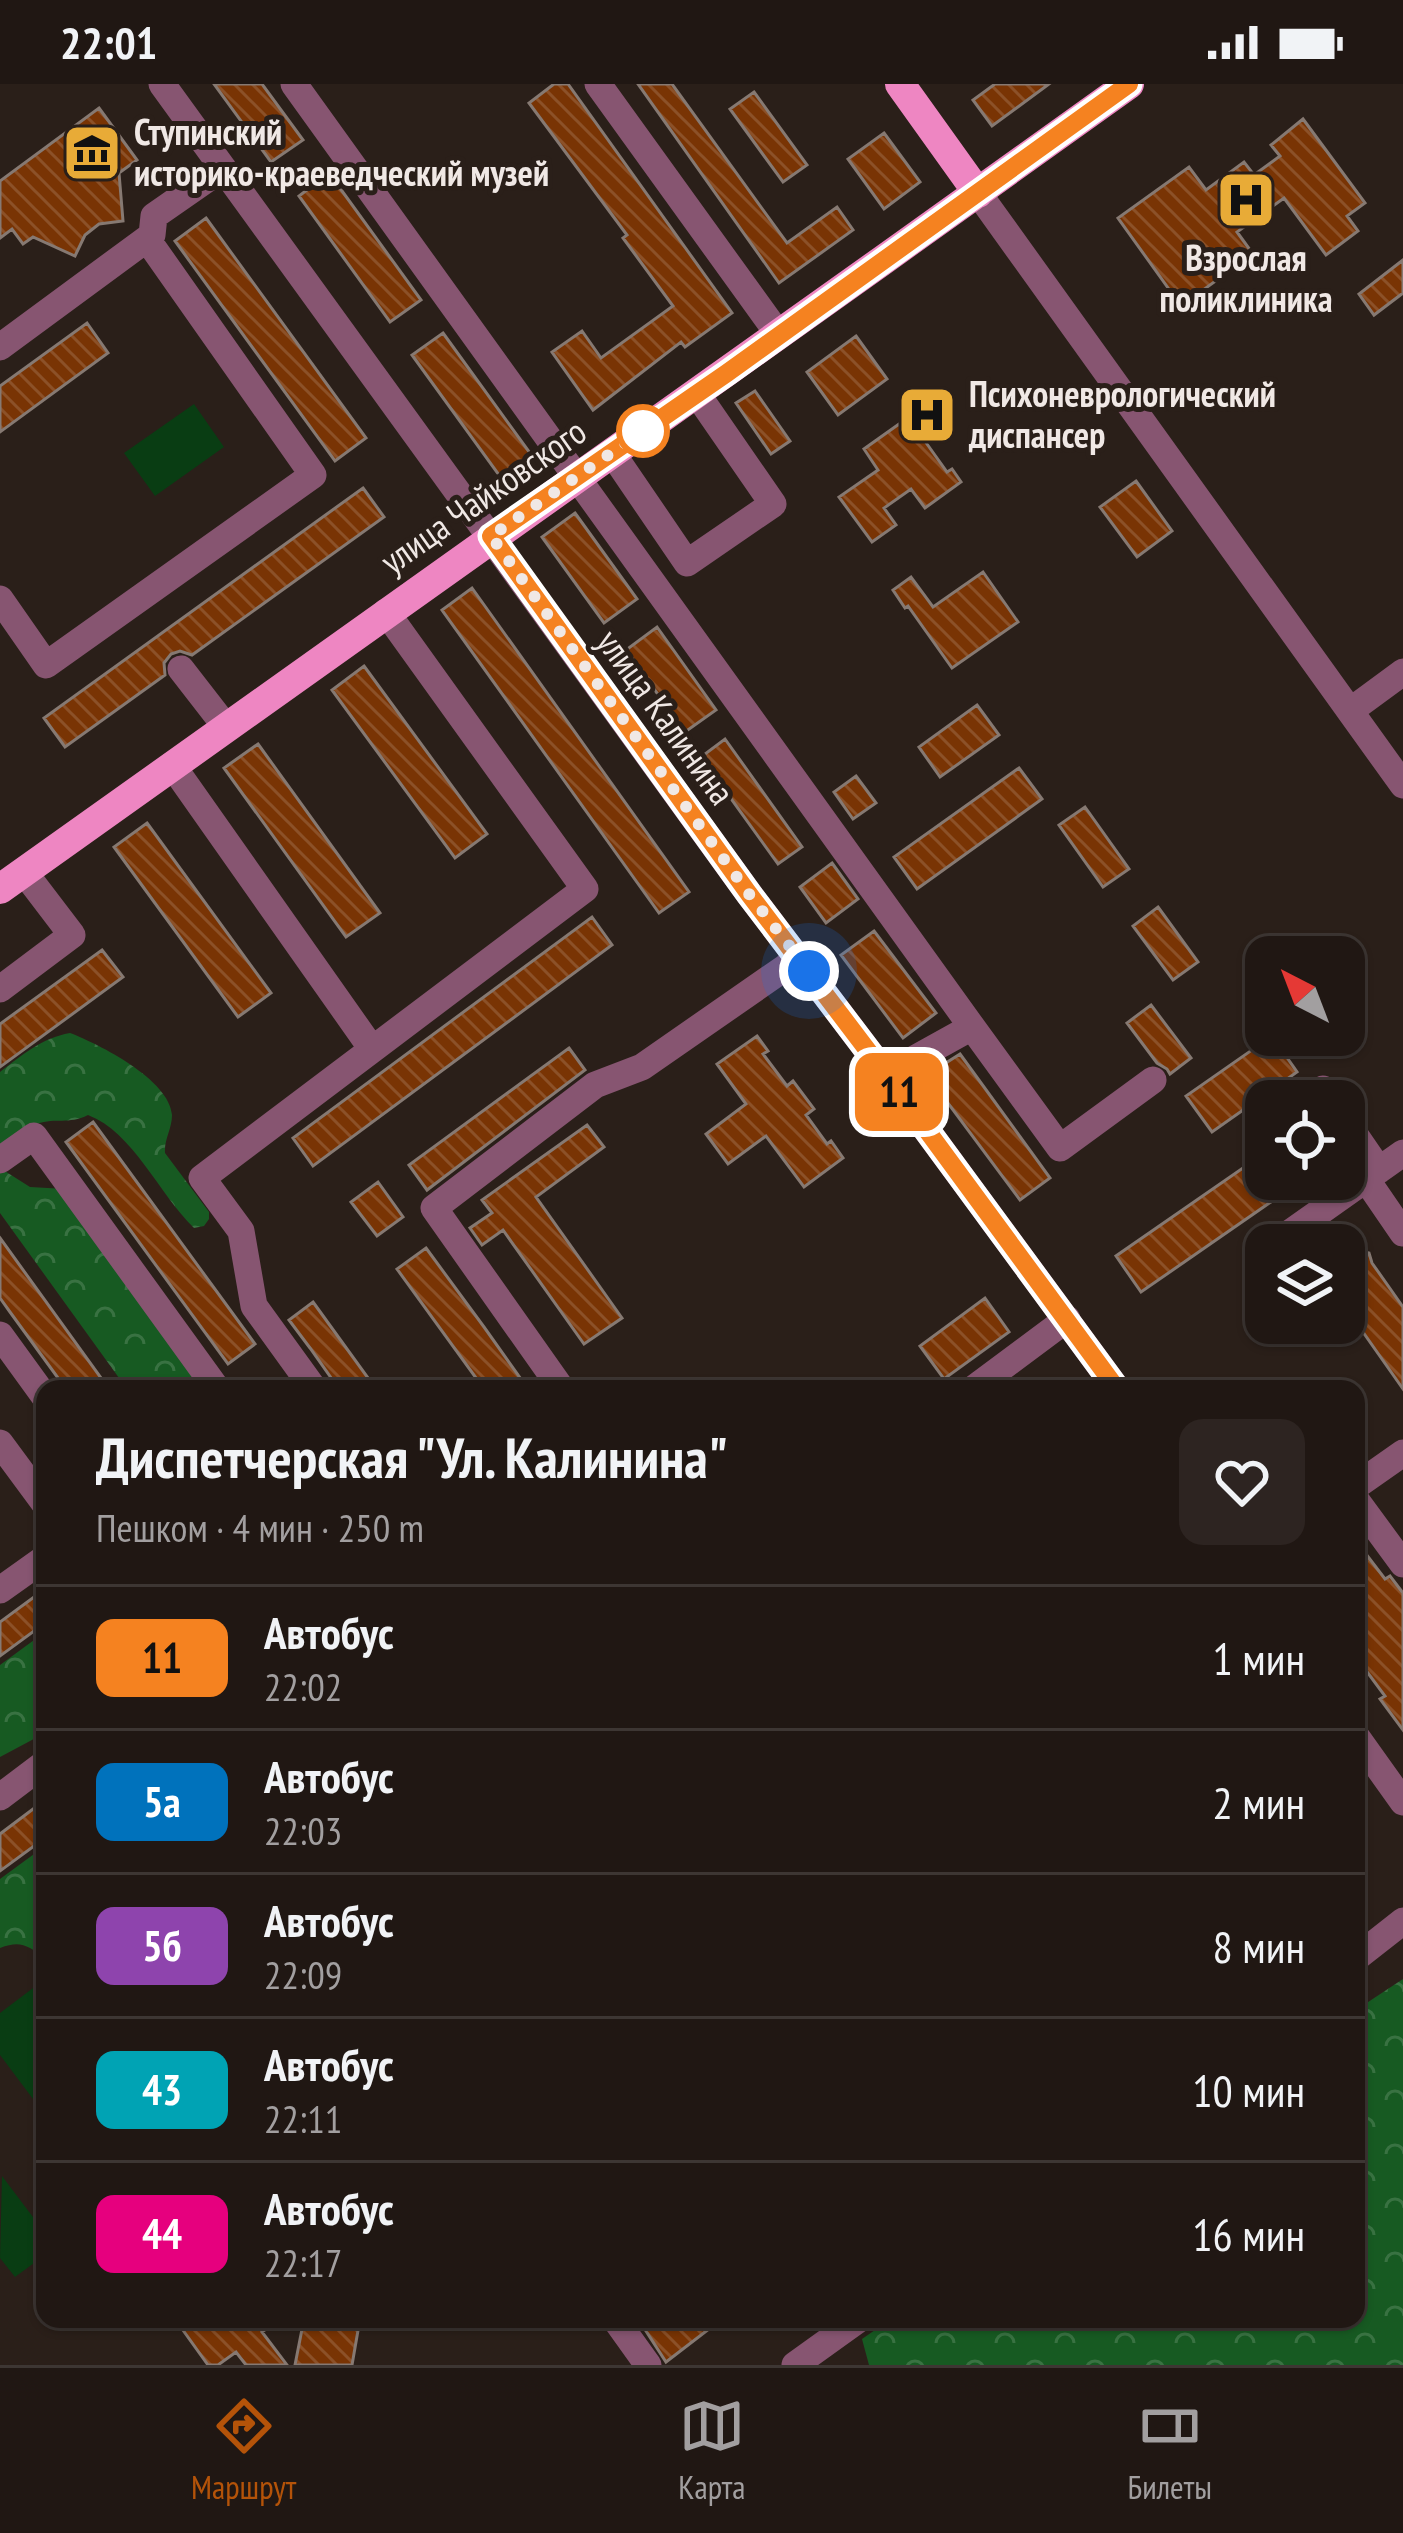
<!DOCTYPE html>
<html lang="ru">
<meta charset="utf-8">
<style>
body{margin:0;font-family:"PT Sans Narrow",sans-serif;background:#2d2421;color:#f1f3f6;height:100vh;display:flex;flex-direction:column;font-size:45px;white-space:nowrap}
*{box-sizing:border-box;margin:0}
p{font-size:39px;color:#a29fa0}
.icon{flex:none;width:66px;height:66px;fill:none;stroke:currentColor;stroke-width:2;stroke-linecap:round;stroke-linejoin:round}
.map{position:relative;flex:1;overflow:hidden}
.side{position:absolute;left:36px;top:1296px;width:1329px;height:948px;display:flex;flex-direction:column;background:#201713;border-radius:24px;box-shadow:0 3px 9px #0004,0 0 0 3px #3d3633}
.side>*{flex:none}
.badge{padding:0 24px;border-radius:18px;font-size:42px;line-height:78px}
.needle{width:78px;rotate:318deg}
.controls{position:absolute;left:1245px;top:852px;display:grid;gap:24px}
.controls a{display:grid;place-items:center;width:120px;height:120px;border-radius:24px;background:#201713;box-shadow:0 3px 9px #0004,0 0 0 3px #3d3633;font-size:60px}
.you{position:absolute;width:60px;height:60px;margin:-30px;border:9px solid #fff;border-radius:50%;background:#1a73e8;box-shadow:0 0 0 18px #1a73e833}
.map>.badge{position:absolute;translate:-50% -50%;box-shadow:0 0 0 6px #fff}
.round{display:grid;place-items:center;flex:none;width:126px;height:126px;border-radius:24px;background:#2d2421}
.overview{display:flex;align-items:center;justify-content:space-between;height:204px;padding:0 60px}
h1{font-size:57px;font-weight:600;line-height:90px}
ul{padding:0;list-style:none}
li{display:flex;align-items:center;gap:36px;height:144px;padding:0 60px;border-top:3px solid #3d3633}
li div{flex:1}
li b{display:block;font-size:45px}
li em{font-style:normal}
li .badge{min-width:132px;font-weight:700;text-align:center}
.status{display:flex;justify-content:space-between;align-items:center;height:84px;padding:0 60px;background:#201713;direction:ltr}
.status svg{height:33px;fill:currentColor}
.tabs{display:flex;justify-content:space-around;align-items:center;height:168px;border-top:3px solid #3d3633;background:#201713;font-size:33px;color:#a29fa0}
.tabs a{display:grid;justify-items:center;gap:6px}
.tabs .selected{color:#b45309}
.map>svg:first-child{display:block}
</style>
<div class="status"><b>22:01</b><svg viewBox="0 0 49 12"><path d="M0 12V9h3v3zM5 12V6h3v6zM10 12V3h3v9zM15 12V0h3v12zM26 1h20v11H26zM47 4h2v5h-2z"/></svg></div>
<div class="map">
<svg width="1403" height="2281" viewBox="0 0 1403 2281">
<defs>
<pattern id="forest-crowns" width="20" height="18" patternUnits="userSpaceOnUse" patternTransform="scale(3)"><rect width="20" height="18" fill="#175a22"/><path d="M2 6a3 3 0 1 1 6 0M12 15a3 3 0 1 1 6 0" fill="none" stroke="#397242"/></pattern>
<pattern id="building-back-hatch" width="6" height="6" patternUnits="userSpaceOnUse" patternTransform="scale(3)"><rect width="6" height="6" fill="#793404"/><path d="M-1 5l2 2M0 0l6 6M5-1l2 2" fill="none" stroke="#8c5128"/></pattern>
</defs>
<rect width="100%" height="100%" fill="#2a1f19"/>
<!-- forest -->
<path fill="url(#forest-crowns)" d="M70 949C99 960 170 996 172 1031 172 1045 164 1055 165 1069L209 1128V1135L204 1142 194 1144C159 1110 133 1048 88 1031 68 1041 56 1033 37 1040 24 1044 11 1054 0 1062V988C22 971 42 954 70 949Z
M0 1084 30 1103 65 1105 191 1283 192 1303 127 1305 0 1129Z
M45 1548V1649L0 1673V1581Z
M45 1762V1874C28 1862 21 1856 0 1864V1795Z
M1403 1895V2281H869L862 2255 891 2235H1356V1926Z"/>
<!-- pitch -->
<path fill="#093d13" d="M194 320 224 363 155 412 124 369Z
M45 1895V2031L0 1971V1929Z
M2 2092 45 2149V2171L15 2193 0 2174Z"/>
<!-- building -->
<path fill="url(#building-back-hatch)" stroke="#867972" stroke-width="3" d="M214 0H262L303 56 271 78Z
M554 0H568L732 229 685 263 681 258 593 326 552 268 582 247 601 274 673 222 623 154 627 151 529 19Z
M638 0H672L787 159 837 123 853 146 779 199Z
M995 0H1049L992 42 973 16Z
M754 8 807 81 783 98 730 25Z
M99 24 137 76 119 89 123 137 99 140 85 151 75 172 33 153 23 160 12 145 0 154V97Z
M1303 35 1365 119 1347 132 1358 147 1326 171 1284 114 1237 148 1253 170 1181 222 1118 134 1189 83 1206 106 1244 78 1254 91 1280 72 1271 61Z
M884 49 920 98 884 125 848 75Z
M329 89 421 216 390 238 299 112Z
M206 134 366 354 335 377 175 157Z
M1403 176V209L1374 231 1359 210Z
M87 239 108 269 0 348V302Z
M443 249 535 376 504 398 412 271Z
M856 252 887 295 838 331 807 288Z
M755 307 790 357 771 370 736 319Z
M913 330 927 350 922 353 947 388 952 385 961 398 925 424 911 405 884 424 896 441 872 458 839 413 878 386 864 365Z
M1136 397 1172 447 1137 473 1100 423Z
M363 404 384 433 192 571 180 567 171 570 164 579 165 591 65 663 44 634Z
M575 429 637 515 604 539 542 453Z
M983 488 1018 538 952 584 908 522 905 524 893 506 911 493 933 523Z
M472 504 689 808 659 829 442 526Z
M657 543 716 626 685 648 626 566Z
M364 582 487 750 455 774 332 606Z
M977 621 999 651 940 693 919 663Z
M725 655 802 763 778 780 701 673Z
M258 660 380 829 346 853 224 684Z
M1019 684 1042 715 917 805 894 773Z
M856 692 876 719 853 735 834 708Z
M1085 723 1129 785 1103 803 1059 741Z
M147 739 271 909 238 933 114 763Z
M832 779 858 815 826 839 800 803Z
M1158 823 1198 878 1173 896 1133 842Z
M592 833 612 861 313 1082 293 1054Z
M874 847 936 929 903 954 841 871Z
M102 866 123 893 0 983V940Z
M1151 921 1191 974 1170 990 1167 985 1157 979 1127 939Z
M757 952 768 967 763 970 787 1002 793 997 814 1025 806 1031 827 1060 831 1057 843 1074 804 1103 766 1052 728 1080 706 1050 746 1020 717 980Z
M1272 952 1297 988 1212 1048 1186 1012Z
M569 964 585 986 427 1106 409 1081Z
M960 970 1050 1094 1020 1116 927 991Z
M93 1038 255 1260 228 1280 66 1058Z
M587 1041 604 1063 536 1113 622 1234 584 1260 503 1146 482 1161 470 1144 492 1129 482 1116Z
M1266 1068V1095H1304L1141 1208 1116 1172Z
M378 1098 403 1133 377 1152 351 1118Z
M1344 1148 1357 1166 1369 1169 1372 1179 1403 1223V1305L1344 1221Z
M0 1154 109 1305H66L10 1228 0 1214Z
M426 1164 484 1243 528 1305H484L397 1185Z
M985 1214 1009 1248 944 1295 920 1262Z
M313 1218 376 1305H339L310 1264 289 1236Z
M1356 1457 1385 1495 1390 1492 1403 1509V1646L1380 1615 1385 1612 1356 1573Z
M45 1505V1539L0 1572V1538Z
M45 1716V1754L0 1787V1750Z
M175 2235H280L262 2248 287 2281H246L236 2268 218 2281H208Z
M304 2235H360L352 2281H295Z
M661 2235H722L666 2278 646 2247Z"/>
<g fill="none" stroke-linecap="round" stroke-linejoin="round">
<!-- minor -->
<path stroke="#875571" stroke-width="27" d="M162 0 749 810 884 988 1117 1305
M294 0 972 943 898 984 884 988
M598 0 779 251
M978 109 1403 701
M0 263 152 151 154 132 223 84
M612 369 687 479 773 420 697 310
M0 515 46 581 313 391 147 155
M181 585 226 643
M1350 627 1403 588
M172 681 372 965
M0 905 72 851 24 788
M972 943 1060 1064 1153 996
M1323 1005 1331 1017
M1344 1035 1379 1086
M0 1076 34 1052 217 1305
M1366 1095 1403 1149
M1273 1161 1403 1069
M0 1251 45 1313
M561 1304 434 1124 595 1001 642 983 786 883 797 872
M314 1305 254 1222 241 1147 202 1094 585 805 386 528
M973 1305 1067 1235
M0 1359 45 1420
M1356 1402 1403 1369
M1356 1416 1403 1480
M0 1506 45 1474
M1356 1652 1403 1718
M0 1713 45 1679
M1356 1874 1403 1837
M615 2235 648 2281
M795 2281 859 2235"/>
<!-- major -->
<path stroke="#ee86c2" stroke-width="30" d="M900 0 978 109
M0 805C375 534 754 270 1129 0"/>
</g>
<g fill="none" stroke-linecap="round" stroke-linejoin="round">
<defs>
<path id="line" d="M1117 1305 884 988 749 810 491 452 727 289 1129 0"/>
</defs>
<!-- line casing -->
<use href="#line" stroke="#fff" stroke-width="27"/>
<!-- line -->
<use href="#line" stroke="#f58220" stroke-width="18"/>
<!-- walk -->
<path stroke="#f0e8e5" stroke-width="12" stroke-dasharray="0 21.6" d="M643 347 491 452 749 810 809 887"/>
</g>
<!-- icons -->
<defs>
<symbol id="museum-square" viewBox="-11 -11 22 22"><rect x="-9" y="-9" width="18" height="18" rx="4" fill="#e8ab37" stroke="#2a1f19"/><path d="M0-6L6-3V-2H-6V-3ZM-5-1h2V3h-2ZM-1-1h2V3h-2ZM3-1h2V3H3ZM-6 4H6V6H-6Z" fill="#111"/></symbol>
<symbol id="hospital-square" viewBox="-11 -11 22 22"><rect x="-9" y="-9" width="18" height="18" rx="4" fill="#e8ab37" stroke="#2a1f19"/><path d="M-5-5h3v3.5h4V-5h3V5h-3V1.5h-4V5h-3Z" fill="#111"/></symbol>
</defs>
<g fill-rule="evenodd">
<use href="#museum-square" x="59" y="36" width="66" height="66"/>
<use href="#hospital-square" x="1213" y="83" width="66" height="66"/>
<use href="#hospital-square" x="894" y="298" width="66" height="66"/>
</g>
<!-- markers -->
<circle fill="#fff" stroke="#f58220" stroke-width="6" cx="643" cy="347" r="24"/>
<g text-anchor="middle" stroke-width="10" stroke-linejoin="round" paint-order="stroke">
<!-- poi labels -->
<g font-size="36" font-weight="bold" fill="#f0e8e5" stroke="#2a1f19" text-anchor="start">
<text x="134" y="61">Ступинский<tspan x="134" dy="41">историко-краеведческий музей</tspan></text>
<text x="1246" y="187" text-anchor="middle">Взрослая<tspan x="1246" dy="41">поликлиника</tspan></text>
<text x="969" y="323">Психоневрологический<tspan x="969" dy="41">диспансер</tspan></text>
</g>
<!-- street labels -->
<g font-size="36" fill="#f0e8e5" stroke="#2a1f19">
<text transform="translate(483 412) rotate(-35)" y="13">улица Чайковского</text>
<text transform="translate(666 633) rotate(54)" y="13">улица Калинина</text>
</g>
</g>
</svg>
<div class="controls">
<a><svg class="needle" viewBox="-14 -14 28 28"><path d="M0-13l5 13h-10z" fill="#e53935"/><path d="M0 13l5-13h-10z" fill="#a29fa0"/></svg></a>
<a><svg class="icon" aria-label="locate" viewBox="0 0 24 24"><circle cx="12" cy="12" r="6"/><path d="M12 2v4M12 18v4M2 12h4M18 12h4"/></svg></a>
<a><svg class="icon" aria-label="layers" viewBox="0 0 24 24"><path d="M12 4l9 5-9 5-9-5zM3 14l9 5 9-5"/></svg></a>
</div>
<div class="you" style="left:809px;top:887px"></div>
<b class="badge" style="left:899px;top:1008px;background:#f58220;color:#111">11</b>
<section class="side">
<div class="overview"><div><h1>Диспетчерская &quot;Ул. Калинина&quot;</h1><p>Пешком · 4 мин · 250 m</p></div><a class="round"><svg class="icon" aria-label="heart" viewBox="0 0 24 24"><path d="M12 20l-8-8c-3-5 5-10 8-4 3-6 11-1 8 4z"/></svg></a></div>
<ul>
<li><span class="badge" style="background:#f58220;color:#111">11</span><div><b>Автобус</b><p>22:02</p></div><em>1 мин</em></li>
<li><span class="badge" style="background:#0072bc;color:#fff">5а</span><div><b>Автобус</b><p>22:03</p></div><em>2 мин</em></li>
<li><span class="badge" style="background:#8e44ad;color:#fff">5б</span><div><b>Автобус</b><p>22:09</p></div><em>8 мин</em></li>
<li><span class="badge" style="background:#00a3b4;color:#fff">43</span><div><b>Автобус</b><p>22:11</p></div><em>10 мин</em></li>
<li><span class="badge" style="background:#e6007e;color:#fff">44</span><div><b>Автобус</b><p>22:17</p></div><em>16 мин</em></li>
</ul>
</section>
</div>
<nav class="tabs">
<a class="selected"><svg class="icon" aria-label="directions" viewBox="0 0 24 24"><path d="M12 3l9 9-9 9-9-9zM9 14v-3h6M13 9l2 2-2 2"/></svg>Маршрут</a>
<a><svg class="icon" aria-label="map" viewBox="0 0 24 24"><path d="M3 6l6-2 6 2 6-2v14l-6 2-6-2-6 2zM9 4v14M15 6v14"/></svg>Карта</a>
<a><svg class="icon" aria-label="tickets" viewBox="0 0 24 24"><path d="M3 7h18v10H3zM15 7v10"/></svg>Билеты</a>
</nav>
